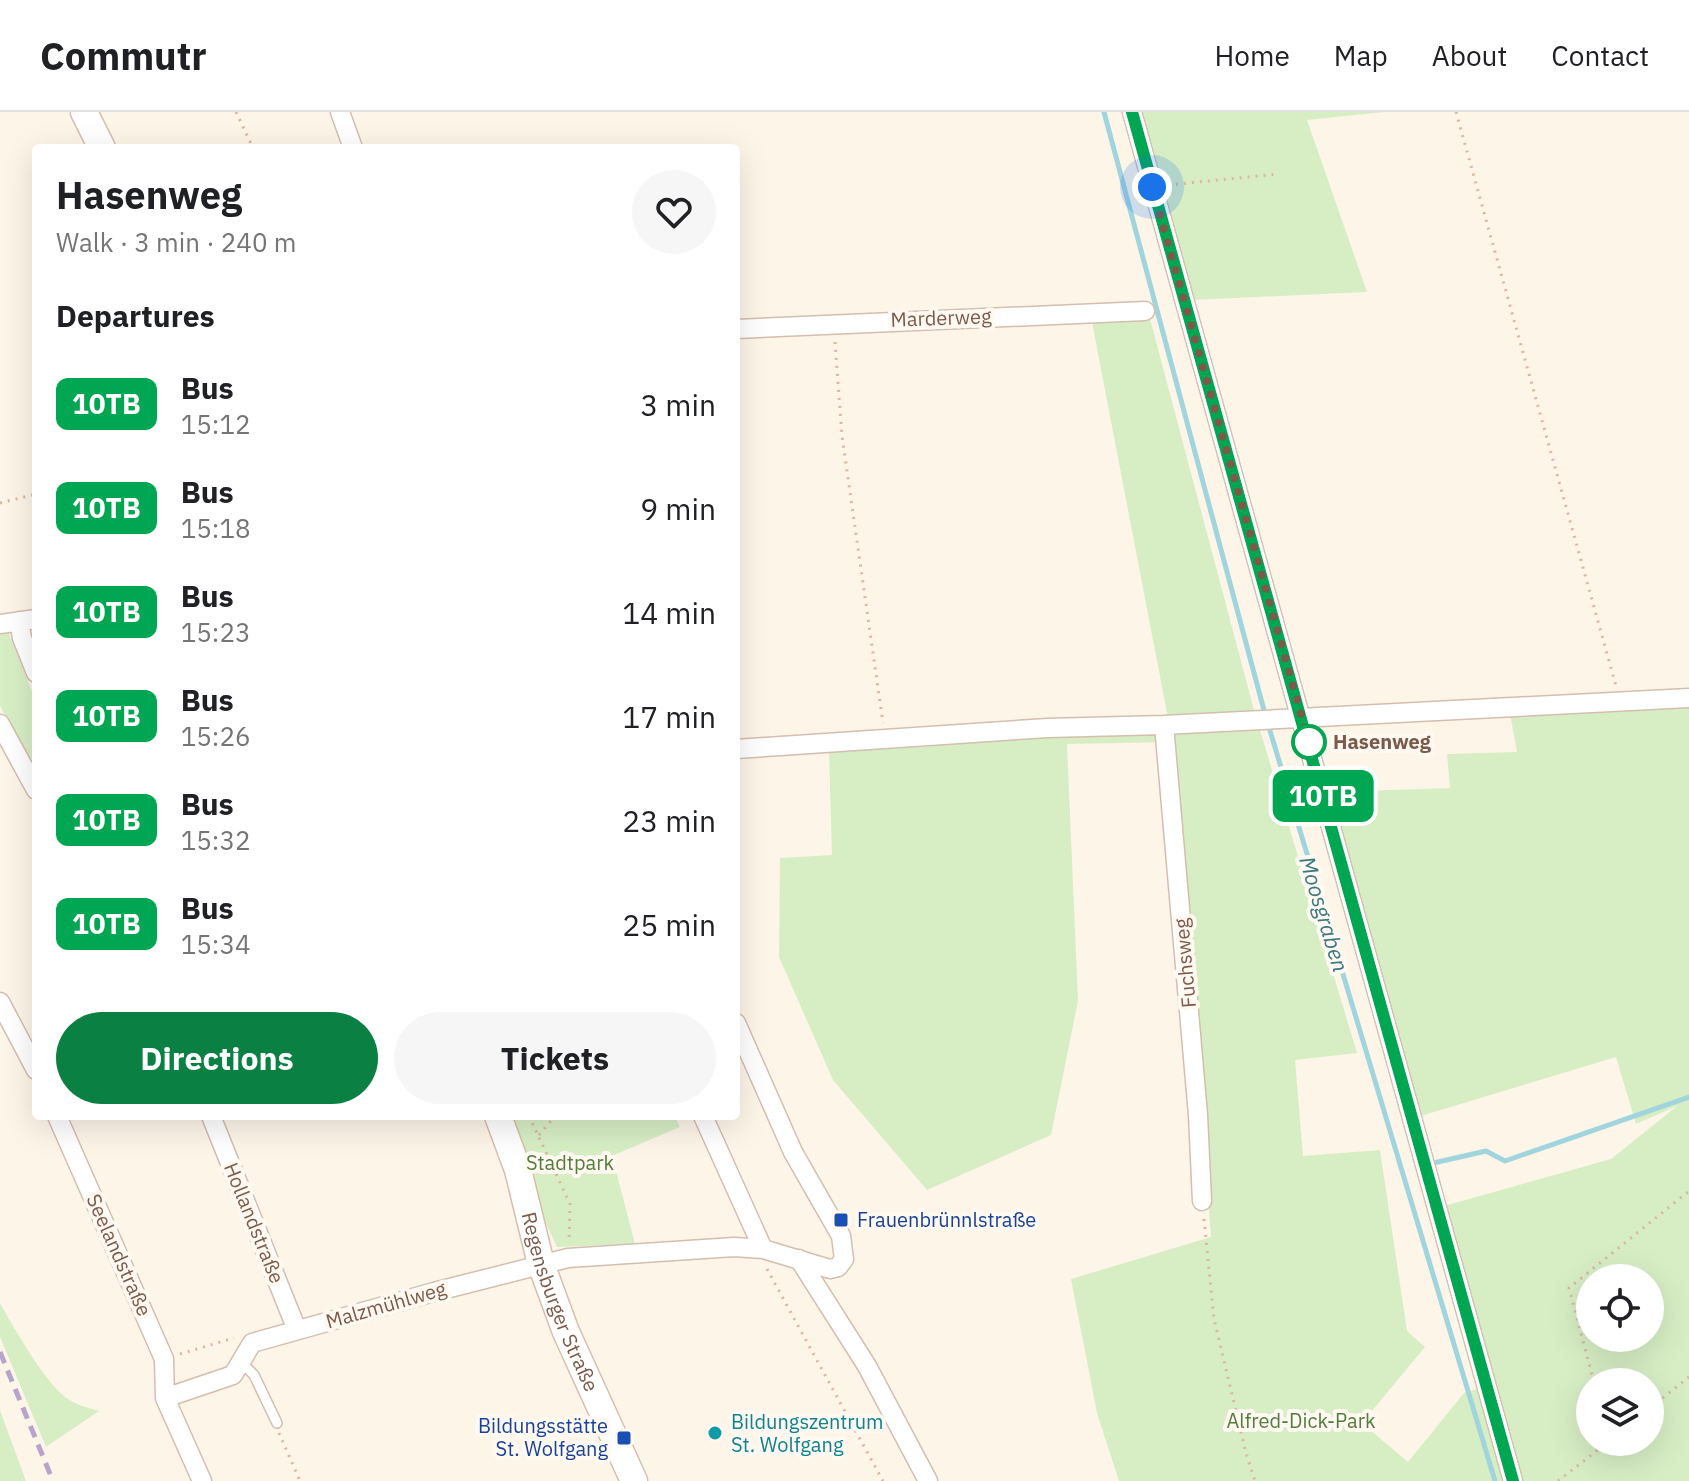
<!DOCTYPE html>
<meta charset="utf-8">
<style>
body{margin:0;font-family:"IBM Plex Sans",sans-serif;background:#f6f6f6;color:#202124;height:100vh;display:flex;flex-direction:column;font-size:30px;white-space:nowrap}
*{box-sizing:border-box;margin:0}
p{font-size:26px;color:#757577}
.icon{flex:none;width:44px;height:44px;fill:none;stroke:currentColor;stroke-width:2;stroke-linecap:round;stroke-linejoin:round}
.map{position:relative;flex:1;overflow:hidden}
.panel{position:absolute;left:32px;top:32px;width:708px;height:976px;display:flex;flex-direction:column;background:#fff;border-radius:8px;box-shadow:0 8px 32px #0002}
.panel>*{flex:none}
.badge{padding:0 16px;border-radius:12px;font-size:28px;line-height:52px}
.controls{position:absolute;left:1576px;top:1152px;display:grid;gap:16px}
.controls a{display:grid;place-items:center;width:88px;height:88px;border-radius:50%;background:#fff;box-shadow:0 8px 32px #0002;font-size:40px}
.you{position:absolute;width:40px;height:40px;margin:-20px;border:6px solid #fff;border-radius:50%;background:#1a73e8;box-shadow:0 0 0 12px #1a73e833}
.map>.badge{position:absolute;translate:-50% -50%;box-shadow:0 0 0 4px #fff}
h2{padding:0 24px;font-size:30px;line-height:72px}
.round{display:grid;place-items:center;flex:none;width:84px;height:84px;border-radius:42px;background:#f6f6f6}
.summary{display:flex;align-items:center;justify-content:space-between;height:136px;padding:0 24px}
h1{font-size:38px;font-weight:800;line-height:60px}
.primary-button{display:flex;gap:16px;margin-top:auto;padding:16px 24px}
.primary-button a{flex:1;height:92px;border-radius:48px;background:#0b8043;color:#fff;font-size:32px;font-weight:800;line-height:92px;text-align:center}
.primary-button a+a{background:#f6f6f6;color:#202124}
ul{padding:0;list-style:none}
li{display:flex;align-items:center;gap:24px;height:104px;padding:0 24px}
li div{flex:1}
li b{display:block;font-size:30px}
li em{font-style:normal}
li .badge{min-width:88px;font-weight:700;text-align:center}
header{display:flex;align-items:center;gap:48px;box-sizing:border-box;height:112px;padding:0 40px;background:#fff;border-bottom:2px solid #e0e0e0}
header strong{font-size:38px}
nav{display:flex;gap:44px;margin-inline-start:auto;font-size:28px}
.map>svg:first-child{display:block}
</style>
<header>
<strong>Commutr</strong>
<nav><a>Home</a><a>Map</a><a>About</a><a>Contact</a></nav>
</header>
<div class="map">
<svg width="1689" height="1369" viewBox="0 0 1689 1369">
<rect width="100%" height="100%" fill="#fef5e9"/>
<!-- green -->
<path fill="#d7eec5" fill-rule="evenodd" d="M1139 0H1384L1307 8 1367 180 1193 188Z
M1149 203 1254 598 1357 941 1295 948 1303 1044 1380 1038 1407 1219 1425 1235 1362 1311 1408 1350 1464 1281 1478 1277 1503 1369H1119L1097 1301 1071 1167 1211 1125 1172 630 1067 632 1078 889 1051 1023 927 1078 833 968 779 845 780 746 832 743 829 639 1032 625 1171 622 1091 205Z
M0 517 8 520 36 589V661L0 594Z
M1689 593V1369H1522L1444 1094 1611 1047 1677 994 1636 1012 1616 945 1421 1004 1331 680 1450 676 1447 642 1517 640 1510 602ZM1590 1166H1650V1226H1590ZM1590 1270H1650V1330H1590Z
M509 1004H675L680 1015 612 1044 635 1132 557 1135 543 1105Z
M0 1191C14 1216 43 1267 64 1284 75 1293 86 1295 99 1299L46 1335 0 1225Z
M0 1299 1 1301 26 1369H0Z"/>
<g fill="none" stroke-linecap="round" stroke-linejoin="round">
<!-- stream -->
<path stroke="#a0d5dd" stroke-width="5" d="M1104 0 1265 602
M1268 612 1495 1369
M1429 1052 1486 1039 1505 1049 1689 985"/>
<defs>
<path id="lane" d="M242 1251 254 1263 277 1311"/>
<path id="street" d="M340 0 353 36
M1132 0 1513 1369
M736 217 1145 199
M19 509 22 526 36 561
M0 512 36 507
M0 612 36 678
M1164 613 1198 1003 1202 1089
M736 637 1047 616 1164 613 1689 586
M0 890 36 958
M57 1004 164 1247 165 1286
M211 1004 297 1218
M703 1004 763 1137
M799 1147 867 1254 928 1369
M202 1369 165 1286 233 1263 252 1231 434 1180 568 1146 734 1135 763 1137 830 1157 838 1155 844 1147 841 1124 793 1040 736 911"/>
<g id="secondary">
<path d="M84 0 102 36"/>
<path id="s1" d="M498 1004 518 1058 541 1152 566 1220 634 1369"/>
</g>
</defs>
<!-- lane casing -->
<use href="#lane" stroke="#d4beaf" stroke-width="12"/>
<!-- street casing -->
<use href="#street" stroke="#d4beaf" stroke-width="21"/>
<!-- secondary casing -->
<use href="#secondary" stroke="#d8beac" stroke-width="29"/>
<!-- path -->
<path stroke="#dcb5a0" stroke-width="3" stroke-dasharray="2 6" stroke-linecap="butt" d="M236 0 253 36
M1456 0 1616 574
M1168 73 1278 62
M835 230 842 324 883 611
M0 391 36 382
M529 1004 570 1092 569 1131
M539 1023 555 1004
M1204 1107 1214 1207 1246 1341 1255 1369
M767 1157 883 1369
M180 1242 234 1226
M1594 1270 1569 1176 1689 1079
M1650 1296 1689 1265
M279 1321 300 1369
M1558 1369 1608 1330"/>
<!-- lane -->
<use href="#lane" stroke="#fff" stroke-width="9"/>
<!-- street -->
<use href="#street" stroke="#fff" stroke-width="18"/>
<!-- secondary -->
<use href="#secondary" stroke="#fff" stroke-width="26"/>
<!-- rail -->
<path stroke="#b8a4ca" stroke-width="5" stroke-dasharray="12 8" stroke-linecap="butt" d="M0 1240 53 1369"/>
</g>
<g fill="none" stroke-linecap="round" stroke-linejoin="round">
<defs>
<path id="line" d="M1132 0 1513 1369"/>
</defs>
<!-- line casing -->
<use href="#line" stroke="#fff" stroke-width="18"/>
<!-- line -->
<use href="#line" stroke="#00a651" stroke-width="12"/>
<!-- walk -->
<path stroke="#7c5a49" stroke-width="8" stroke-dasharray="0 14.4" d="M1152 75 1310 634 1309 630"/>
</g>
<!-- markers -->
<circle fill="#fff" stroke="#00a651" stroke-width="4" cx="1309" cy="630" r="16"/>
<g fill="#1a4fb4" stroke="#fff9f1" stroke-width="3">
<rect x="833" y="1100" width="16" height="16" rx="4"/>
<rect x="616" y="1318" width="16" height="16" rx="4"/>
</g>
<circle fill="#0f9aa8" stroke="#fff9f1" stroke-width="3" cx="715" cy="1321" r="8"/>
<g text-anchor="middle" stroke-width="8" stroke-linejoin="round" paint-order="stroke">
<!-- street labels -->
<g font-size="20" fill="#7c5a49" stroke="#fff9f1">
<text transform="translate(941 206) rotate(-2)" y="7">Marderweg</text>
<text transform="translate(1185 851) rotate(-95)" y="7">Fuchsweg</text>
<text transform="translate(254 1111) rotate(68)" y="7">Hollandstraße</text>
<text transform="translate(119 1143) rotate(66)" y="7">Seelandstraße</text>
<text dy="7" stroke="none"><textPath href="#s1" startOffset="196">Regensburger Straße</textPath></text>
<text transform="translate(386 1193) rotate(-16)" y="7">Malzmühlweg</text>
</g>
<!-- stop labels -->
<g font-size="20" font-weight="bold" fill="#7c5a49" stroke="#fff9f1" text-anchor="start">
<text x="1333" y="637">Hasenweg</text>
</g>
<!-- park labels -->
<g font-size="20" fill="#527c3d" stroke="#fff9f1">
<text x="570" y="1058">Stadtpark</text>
<text x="1301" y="1316">Alfred-Dick-Park</text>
</g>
<!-- transit labels -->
<g font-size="20" fill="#164399" stroke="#fff9f1" text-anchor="start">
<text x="857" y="1115">Frauenbrünnlstraße</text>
<text x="608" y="1321" text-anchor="end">Bildungsstätte<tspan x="608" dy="23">St. Wolfgang</tspan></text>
</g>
<!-- culture labels -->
<g font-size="20" fill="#0d838f" stroke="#fff9f1" text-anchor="start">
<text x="731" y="1317">Bildungszentrum<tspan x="731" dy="23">St. Wolfgang</tspan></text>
</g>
<!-- water labels -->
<g font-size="22" font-style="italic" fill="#3a7882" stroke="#fff9f1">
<text transform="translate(1324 802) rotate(73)" y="8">Moosgraben</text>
</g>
</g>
</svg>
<div class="controls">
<a><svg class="icon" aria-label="locate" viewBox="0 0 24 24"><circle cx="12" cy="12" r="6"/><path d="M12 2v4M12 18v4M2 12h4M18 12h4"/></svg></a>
<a><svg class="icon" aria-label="layers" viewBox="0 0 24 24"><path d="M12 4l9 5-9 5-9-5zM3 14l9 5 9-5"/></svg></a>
</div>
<div class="you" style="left:1152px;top:75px"></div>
<b class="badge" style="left:1323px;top:684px;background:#00a651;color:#fff">10TB</b>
<section class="panel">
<div class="summary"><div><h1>Hasenweg</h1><p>Walk · 3 min · 240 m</p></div><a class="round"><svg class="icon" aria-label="heart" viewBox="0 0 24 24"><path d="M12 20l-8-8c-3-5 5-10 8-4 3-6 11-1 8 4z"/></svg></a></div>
<h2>Departures</h2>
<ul>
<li><span class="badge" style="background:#00a651;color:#fff">10TB</span><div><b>Bus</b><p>15:12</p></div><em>3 min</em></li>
<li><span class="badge" style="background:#00a651;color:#fff">10TB</span><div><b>Bus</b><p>15:18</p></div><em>9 min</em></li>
<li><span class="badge" style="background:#00a651;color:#fff">10TB</span><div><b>Bus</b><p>15:23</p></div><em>14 min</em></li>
<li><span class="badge" style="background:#00a651;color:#fff">10TB</span><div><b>Bus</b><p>15:26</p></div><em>17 min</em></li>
<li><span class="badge" style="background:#00a651;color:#fff">10TB</span><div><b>Bus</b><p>15:32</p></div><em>23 min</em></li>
<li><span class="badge" style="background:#00a651;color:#fff">10TB</span><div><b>Bus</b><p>15:34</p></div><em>25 min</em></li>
</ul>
<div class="primary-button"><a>Directions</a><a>Tickets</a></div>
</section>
</div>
